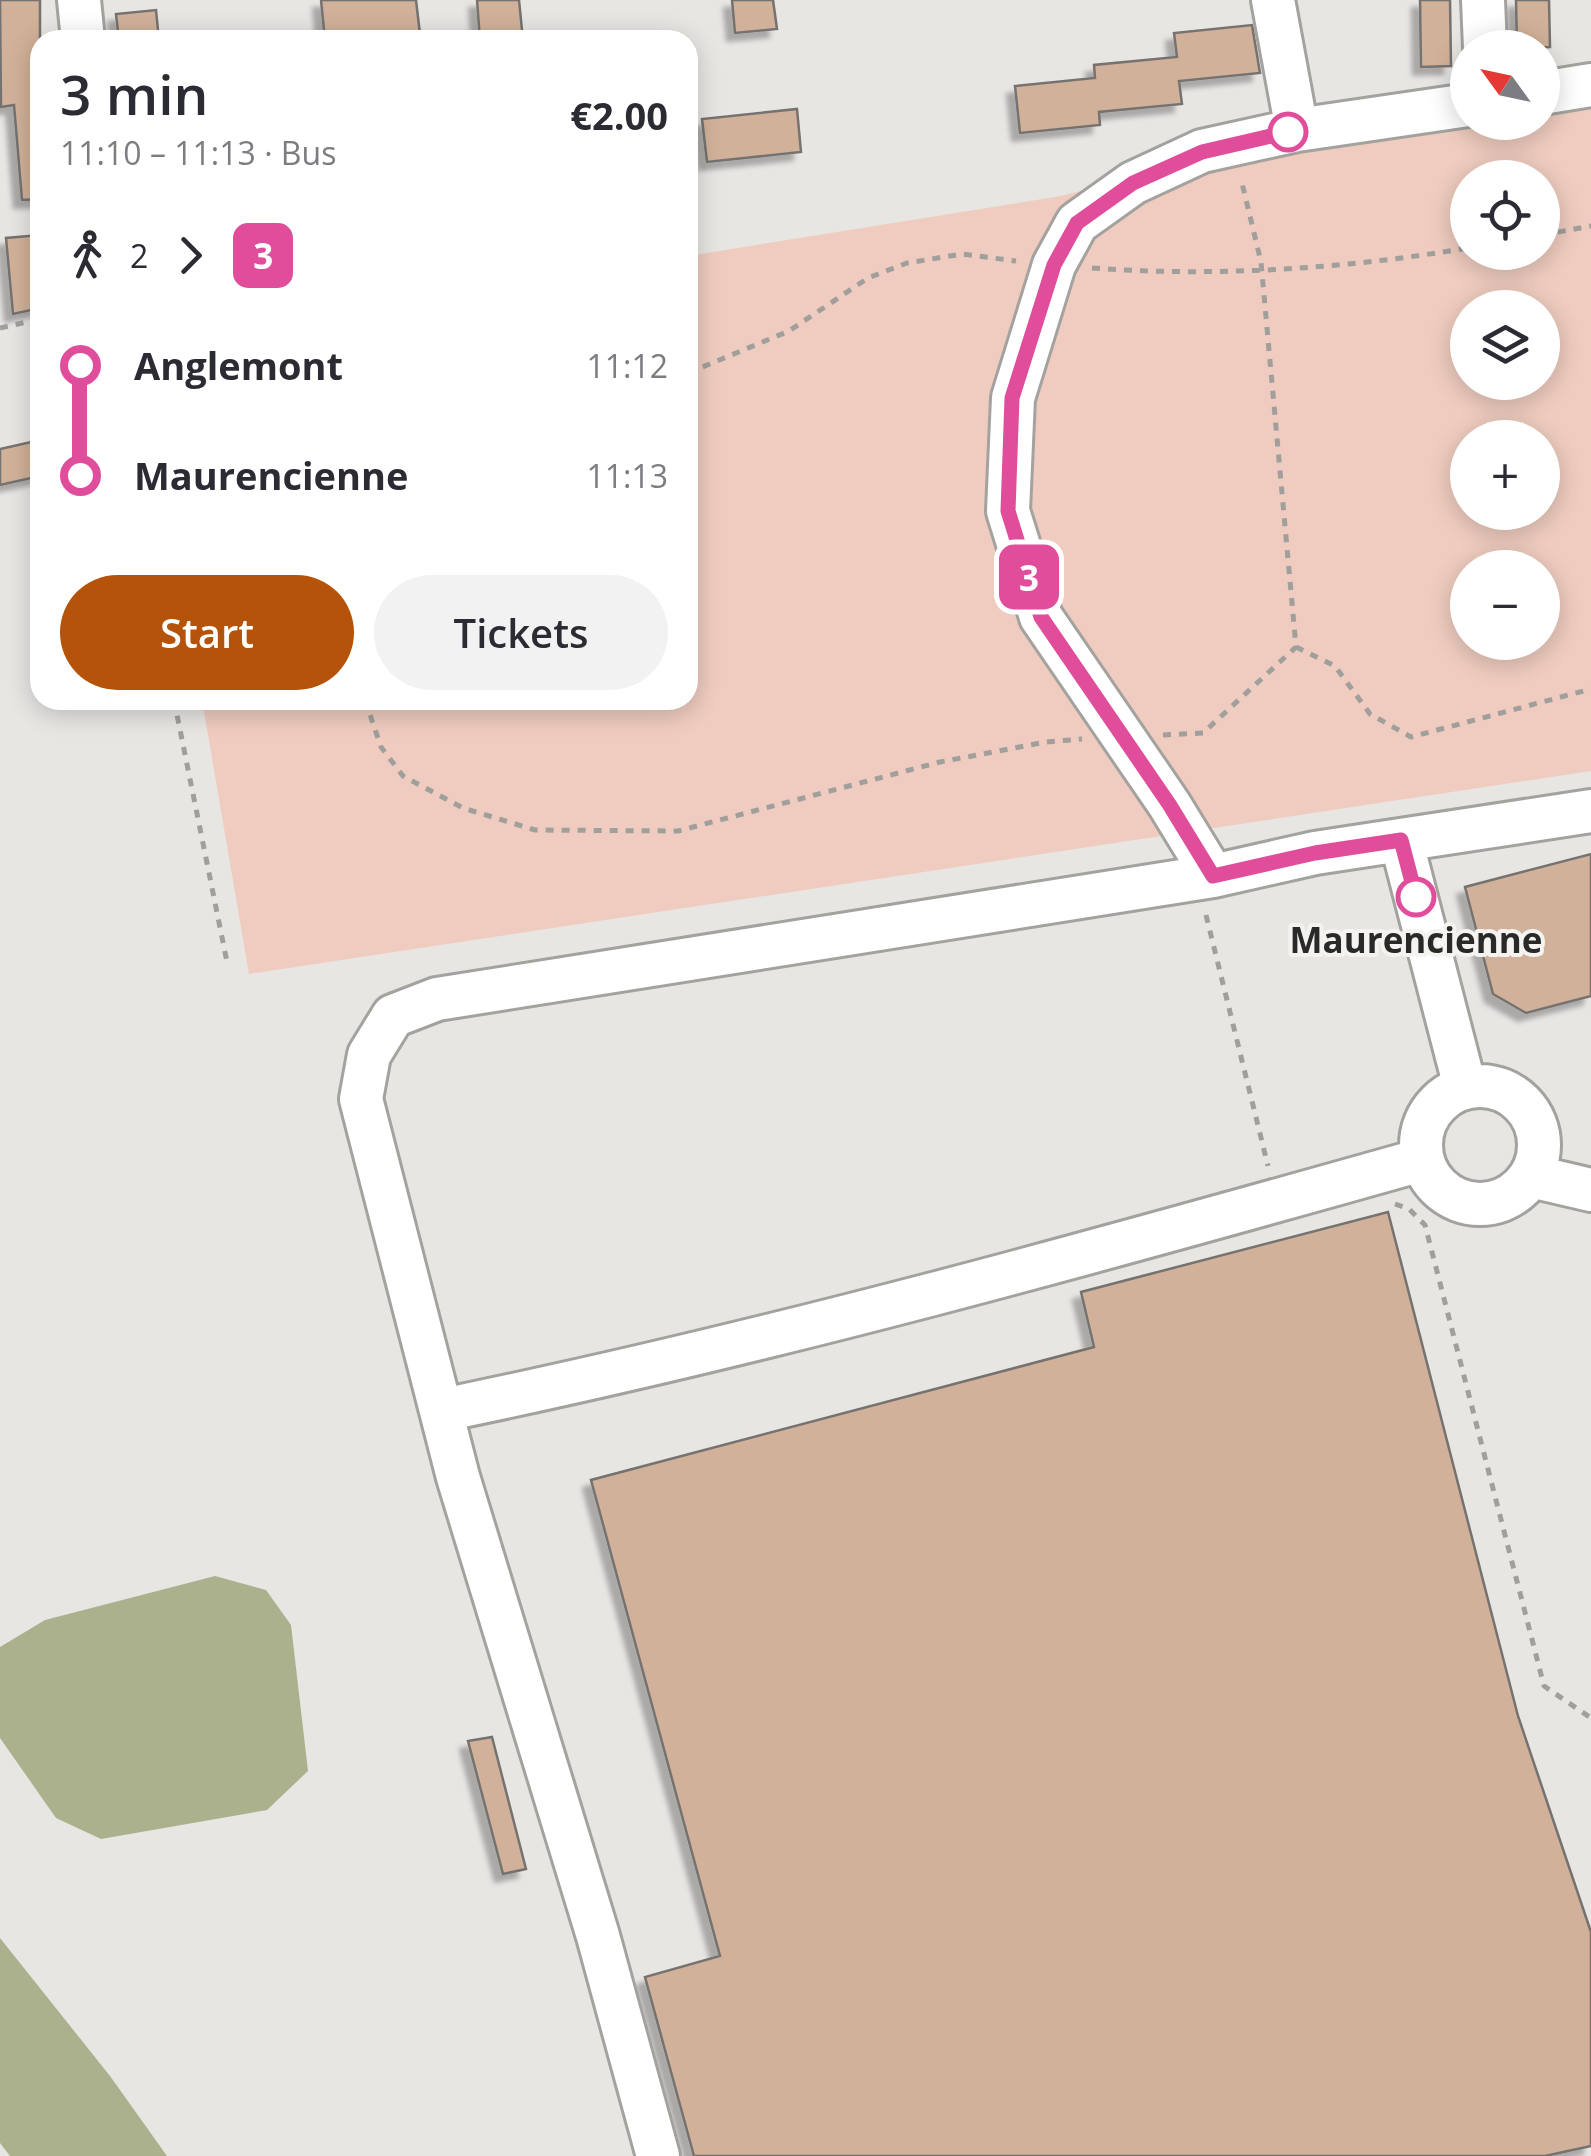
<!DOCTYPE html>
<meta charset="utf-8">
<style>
body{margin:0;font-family:"Open Sans",sans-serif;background:#f2f2f3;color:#2b2b33;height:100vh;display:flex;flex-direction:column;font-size:38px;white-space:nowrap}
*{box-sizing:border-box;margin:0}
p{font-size:32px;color:#7c7c81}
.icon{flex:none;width:55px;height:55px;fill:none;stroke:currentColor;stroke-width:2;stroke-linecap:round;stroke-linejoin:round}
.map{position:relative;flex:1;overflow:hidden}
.drawer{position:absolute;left:30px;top:30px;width:668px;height:680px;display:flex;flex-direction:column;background:#fff;border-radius:30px;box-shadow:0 5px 25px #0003}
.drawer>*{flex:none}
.badge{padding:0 20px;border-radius:15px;font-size:35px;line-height:65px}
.needle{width:65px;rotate:303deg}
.controls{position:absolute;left:1450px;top:30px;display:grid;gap:20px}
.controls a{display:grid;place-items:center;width:110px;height:110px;border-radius:50%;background:#fff;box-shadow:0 5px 25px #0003;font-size:50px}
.map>.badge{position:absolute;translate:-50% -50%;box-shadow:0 0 0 5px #fff}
.legs{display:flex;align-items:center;gap:15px;height:110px;padding:0 30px;font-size:32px}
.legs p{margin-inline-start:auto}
.overview{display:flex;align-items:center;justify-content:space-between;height:170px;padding:0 30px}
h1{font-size:55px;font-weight:600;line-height:75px}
.button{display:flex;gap:20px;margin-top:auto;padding:20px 30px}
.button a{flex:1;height:115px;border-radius:60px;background:#b45309;color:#fff;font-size:40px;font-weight:600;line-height:115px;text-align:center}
.button a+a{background:#f2f2f3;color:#2b2b33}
ul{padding:0 30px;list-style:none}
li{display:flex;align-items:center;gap:35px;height:110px;font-size:38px}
li i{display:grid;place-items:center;width:15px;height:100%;margin:0 12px;background:currentColor}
li i::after{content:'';width:25px;height:25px;margin:-12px;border:8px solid;border-radius:50%;background:#fff}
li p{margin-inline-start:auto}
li:first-child i{background:linear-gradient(#0000 50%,currentColor 0)}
li:last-child i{background:linear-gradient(currentColor 50%,#0000 0)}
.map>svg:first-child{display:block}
</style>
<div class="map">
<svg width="1591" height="2156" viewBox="0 0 1591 2156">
<defs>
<filter id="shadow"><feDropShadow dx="-8" dy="8" stdDeviation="2.5" flood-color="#0004"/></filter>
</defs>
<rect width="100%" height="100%" fill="#e8e6e3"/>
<!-- green -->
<path fill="#efccbf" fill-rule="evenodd" d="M1591 101V771L249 974 202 700H688V256L1055 197 1246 154 1468 122H1542L1543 109ZM1468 178H1542V252H1468ZM1468 308H1542V382H1468ZM1468 438H1542V512H1468ZM1468 568H1542V642H1468Z"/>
<!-- water -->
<path fill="#acb18d" d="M215 1576 266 1590 291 1625 308 1771 267 1810 101 1839 56 1818 0 1738V1647L45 1620Z
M0 1938 110 2076 167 2156H10L0 2143Z"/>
<!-- building -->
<path fill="#d1b199" stroke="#757270" stroke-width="2.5" filter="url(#shadow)" d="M0 0H40V199L22 200 14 105 1 107Z
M321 0H416L420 34 325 40Z
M477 0H519L523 40H480Z
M732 0H773L777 29 735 33Z
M1420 0H1450L1451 66 1421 67Z
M1516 0H1549L1550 47 1517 48Z
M156 10 159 40H119L116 14Z
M1252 25 1260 73 1179 81 1182 104 1099 112 1100 125 1020 133 1015 86 1095 78 1094 65 1177 57 1174 33Z
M797 109 801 152 707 162 702 119Z
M40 235V308L13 314 6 238Z
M40 440V476L0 485V449Z
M1591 854V996L1526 1013 1493 994 1465 887Z
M1388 1212 1518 1716 1591 1932V2146L1545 2156H694L645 1977 720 1956 591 1480 1094 1347 1081 1292Z
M492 1737 526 1869 503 1874 468 1741Z"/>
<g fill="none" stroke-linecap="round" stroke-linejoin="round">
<defs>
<path id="minor" d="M79 0 83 40
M1273 0 1297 130
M1483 0 1485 48
M1542 93 1591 85
M1401 840 1465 1087
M1213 876 1169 804 1041 617 1008 511 1013 398 1054 265 1077 223 1133 183 1202 151 1297 130 1468 105
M1421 1145a59 59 0 1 1 118 0a59 59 0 1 1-118 0Z
M1531 1176 1591 1190
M443 1410C773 1342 1098 1251 1421 1160
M658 2156 598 1936 458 1477 361 1099 369 1055 393 1016 437 999 1213 876 1315 853 1591 811"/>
</defs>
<!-- minor casing -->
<use href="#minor" stroke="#a4a29f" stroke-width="48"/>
<!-- path -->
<path stroke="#a09f9c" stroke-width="5" stroke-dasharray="8 8" stroke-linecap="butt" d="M1542 235 1591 226
M1092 268C1217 277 1343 269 1468 248
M0 328 40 319
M688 373 789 331 868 278 907 263 962 254 1016 261
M1296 647 1335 666 1370 714 1411 737 1591 689
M174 700 227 962
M365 700 381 747 403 776 463 808 535 830 678 831 940 762 1046 742 1082 739
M1163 735 1203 733 1296 647 1261 262 1241 179
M1206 915 1268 1166
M1395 1204 1409 1209 1425 1225 1544 1686 1591 1718"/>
<!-- minor -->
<use href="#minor" stroke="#fff" stroke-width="42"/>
</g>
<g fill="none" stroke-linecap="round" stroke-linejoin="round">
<defs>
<path id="line-1" d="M1288 132 1202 152 1133 183 1077 223 1054 265 1012 398 1008 511 1041 617 1169 804 1213 876 1315 853 1401 840 1416 897"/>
</defs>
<!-- line-1 casing -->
<use href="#line-1" stroke="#fff" stroke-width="22"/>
<!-- line-1 -->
<use href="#line-1" stroke="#e04d9a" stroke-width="15"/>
</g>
<!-- markers -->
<g fill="#fff" stroke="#e04d9a" stroke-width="5">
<circle cx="1288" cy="132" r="18"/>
<circle cx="1416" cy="897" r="18"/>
</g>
<g text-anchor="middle" stroke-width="8" stroke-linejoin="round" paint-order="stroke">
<!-- stop labels -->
<g font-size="35" font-weight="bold" fill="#292927" stroke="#f5f3f0">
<text x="1416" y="953">Maurencienne</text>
</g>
</g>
</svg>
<div class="controls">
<a><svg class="needle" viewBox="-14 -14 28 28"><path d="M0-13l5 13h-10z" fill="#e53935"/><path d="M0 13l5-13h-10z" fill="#7c7c81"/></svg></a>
<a><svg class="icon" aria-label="locate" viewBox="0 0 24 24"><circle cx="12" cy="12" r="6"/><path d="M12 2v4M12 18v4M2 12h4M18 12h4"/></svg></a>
<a><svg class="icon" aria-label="layers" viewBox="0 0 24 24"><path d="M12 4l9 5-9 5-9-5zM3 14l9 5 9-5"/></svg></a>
<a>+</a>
<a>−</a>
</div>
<b class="badge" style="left:1029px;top:577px;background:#e04d9a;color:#fff">3</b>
<section class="drawer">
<div class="overview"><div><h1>3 min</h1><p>11:10 – 11:13 · Bus</p></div><b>€2.00</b></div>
<div class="legs"><svg class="icon" aria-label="walk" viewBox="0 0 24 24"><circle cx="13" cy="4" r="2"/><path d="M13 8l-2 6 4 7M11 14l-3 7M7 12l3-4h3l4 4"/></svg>2<svg class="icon" aria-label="forward" viewBox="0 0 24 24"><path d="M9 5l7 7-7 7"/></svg><b class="badge" style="background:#e04d9a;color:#fff">3</b></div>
<ul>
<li><i style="color:#e04d9a"></i><b>Anglemont</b><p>11:12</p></li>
<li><i style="color:#e04d9a"></i><b>Maurencienne</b><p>11:13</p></li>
</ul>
<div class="button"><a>Start</a><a>Tickets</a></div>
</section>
</div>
